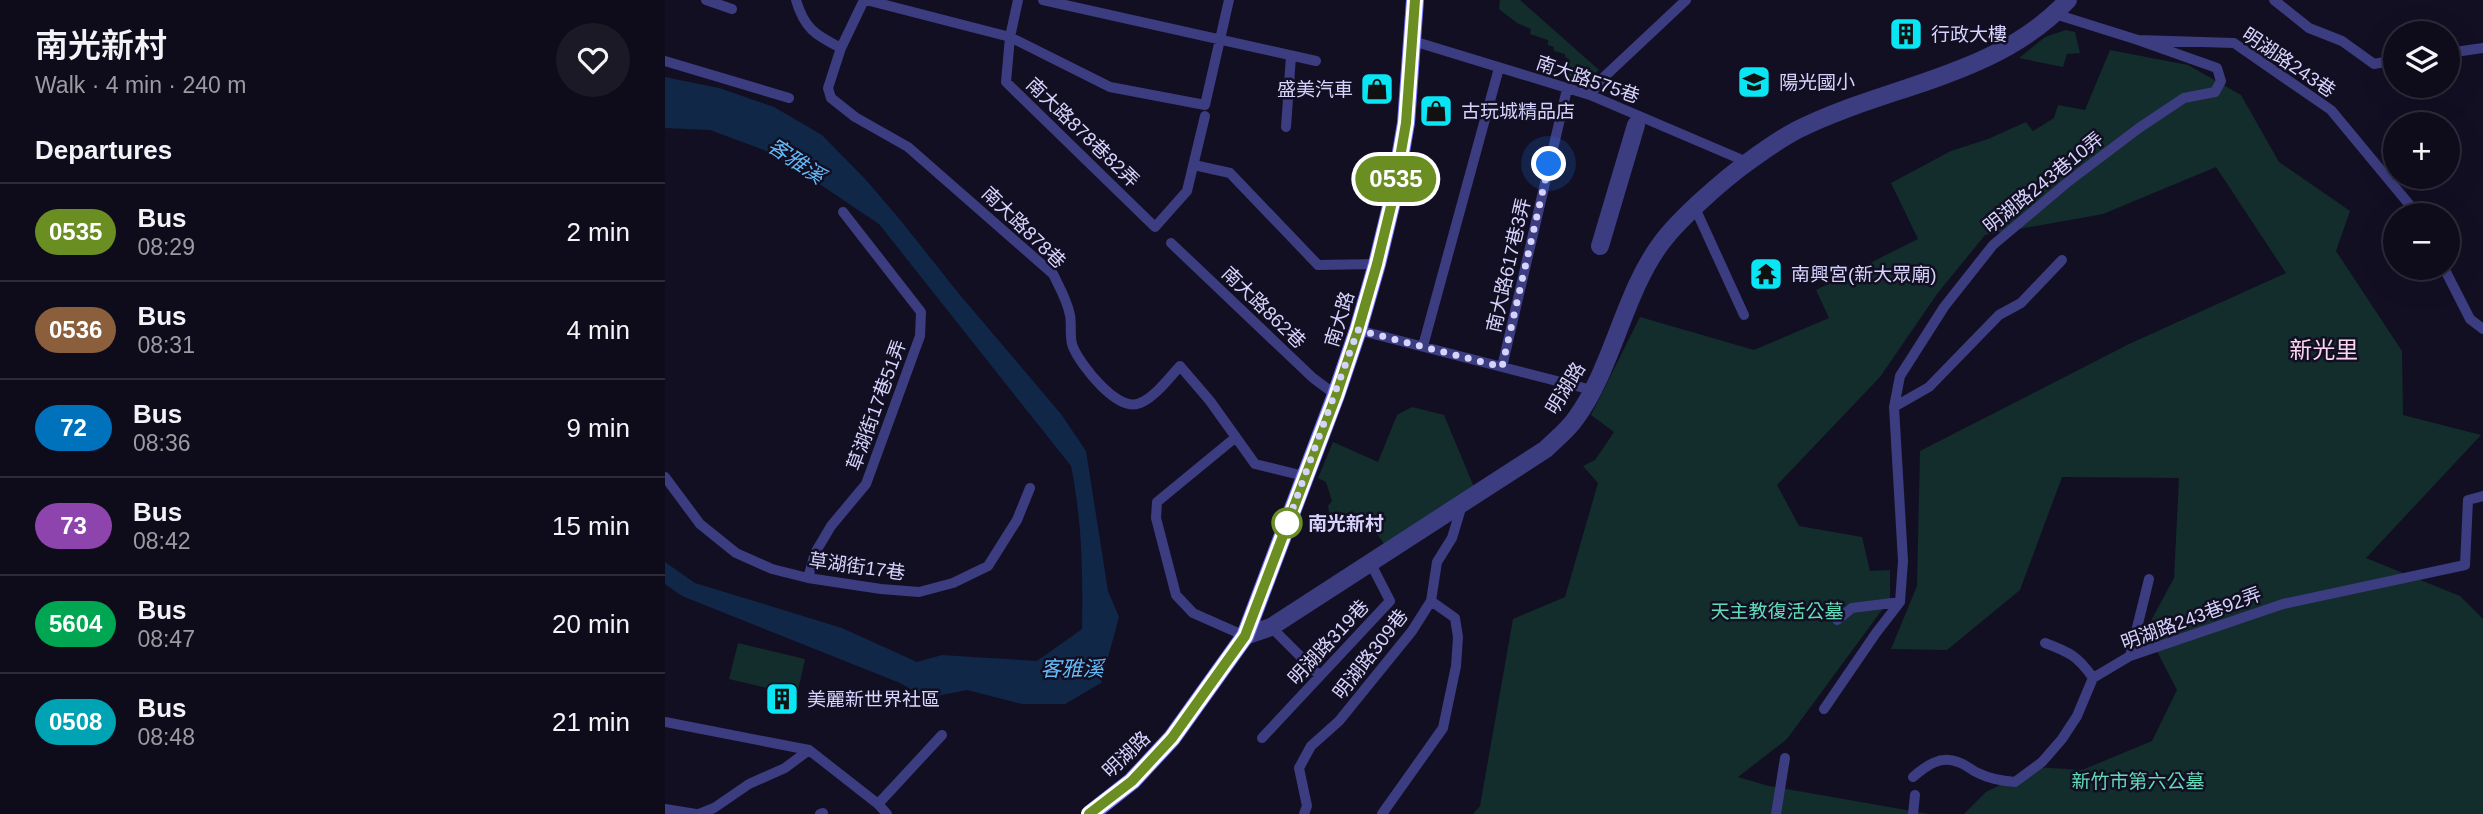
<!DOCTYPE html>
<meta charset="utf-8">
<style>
body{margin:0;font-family:Helvetica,"Noto Sans TC",sans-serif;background:#1c1927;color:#f1f3f6;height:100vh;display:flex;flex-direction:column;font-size:26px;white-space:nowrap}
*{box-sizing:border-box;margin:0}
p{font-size:23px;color:#9b9ba2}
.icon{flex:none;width:38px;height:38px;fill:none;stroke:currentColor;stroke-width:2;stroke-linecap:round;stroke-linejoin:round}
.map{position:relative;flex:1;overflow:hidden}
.side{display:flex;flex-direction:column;background:#0e0b1a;width:665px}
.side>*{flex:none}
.badge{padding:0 14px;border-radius:23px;font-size:24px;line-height:46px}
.tools{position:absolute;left:1718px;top:21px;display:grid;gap:14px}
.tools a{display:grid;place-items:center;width:77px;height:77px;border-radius:50%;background:#0e0b1a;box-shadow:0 7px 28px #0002,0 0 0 2px #2e2b39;font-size:35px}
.you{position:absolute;width:35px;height:35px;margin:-18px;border:5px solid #fff;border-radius:50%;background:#1a73e8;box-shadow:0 0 0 10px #1a73e833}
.map>.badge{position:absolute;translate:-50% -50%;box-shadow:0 0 0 4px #fff}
h2{padding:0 35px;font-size:26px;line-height:63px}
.round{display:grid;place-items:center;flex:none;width:74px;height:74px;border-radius:37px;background:#1c1927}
.summary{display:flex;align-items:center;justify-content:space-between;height:119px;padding:0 35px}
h1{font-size:33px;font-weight:600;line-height:52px}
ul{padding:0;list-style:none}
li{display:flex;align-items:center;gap:21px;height:98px;padding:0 35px;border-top:2px solid #2e2b39}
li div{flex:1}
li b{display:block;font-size:26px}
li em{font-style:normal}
li .badge{min-width:77px;font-weight:700;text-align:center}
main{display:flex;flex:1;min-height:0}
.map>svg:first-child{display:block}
</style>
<main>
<section class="side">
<div class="summary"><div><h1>南光新村</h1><p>Walk · 4 min · 240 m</p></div><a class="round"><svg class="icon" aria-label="heart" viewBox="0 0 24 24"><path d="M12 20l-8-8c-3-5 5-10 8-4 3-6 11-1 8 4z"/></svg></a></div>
<h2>Departures</h2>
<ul>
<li><span class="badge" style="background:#6b8e23;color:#fff">0535</span><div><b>Bus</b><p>08:29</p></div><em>2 min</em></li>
<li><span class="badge" style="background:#8b5e3c;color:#fff">0536</span><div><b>Bus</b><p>08:31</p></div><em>4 min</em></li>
<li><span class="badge" style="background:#0072bc;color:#fff">72</span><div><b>Bus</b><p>08:36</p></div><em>9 min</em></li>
<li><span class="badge" style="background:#8e44ad;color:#fff">73</span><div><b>Bus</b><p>08:42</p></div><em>15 min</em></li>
<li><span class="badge" style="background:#00a651;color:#fff">5604</span><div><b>Bus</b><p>08:47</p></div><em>20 min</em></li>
<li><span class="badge" style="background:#00a3b4;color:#fff">0508</span><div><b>Bus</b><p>08:48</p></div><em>21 min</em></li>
</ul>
</section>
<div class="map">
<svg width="1818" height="814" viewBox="0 0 1818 814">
<rect width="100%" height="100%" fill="#120f23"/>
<!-- green -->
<path fill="#122d2b" d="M835 0H855L934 70C923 80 915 84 900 81L905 60 900 57V54L889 51V47L883 45V40L865 34 866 29 852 23 834 9Z
M1401 30 1410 32 1415 53 1402 54 1398 67 1354 58 1380 37Z
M1445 50 1523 65 1576 95 1614 162 1685 211 1671 251 1737 351 1738 415 1816 435 1701 558 1795 596 1818 619V814H1299L1321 792 1370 767 1417 770 1487 741 1512 690 1481 630 1509 578 1514 478 1397 477 1355 590 1282 650 1226 649 1252 586 1255 451 1464 344 1621 273 1551 167 1438 214 1320 235 1272 294 1215 377 1112 485 1134 526 1197 537 1205 571 1225 570V599L1122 739 1073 777 1104 786 1264 814H808L815 806 848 619 900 597 933 483 918 466 930 460 949 432 926 415 975 317 1089 350 1164 318 1151 290 1253 239 1226 183 1286 151 1323 139 1361 122 1368 131 1389 118 1393 105 1420 110Z
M747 407 779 415 809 487 720 545 712 534 665 517 663 506 667 501 661 482 653 478 668 442 713 462 732 415Z
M73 643 140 659 132 695 64 679Z"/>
<!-- water -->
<path fill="#102747" d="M0 77 54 88 109 107 157 135 201 180 232 216 295 295 396 414 421 451 443 591 454 617 436 683 400 704H357L302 690 262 698 235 683 17 596 0 584V562L30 583 177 628 252 662 277 655 372 661 417 629C418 572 417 521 406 466L214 224 141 175 99 150 45 130 0 128Z"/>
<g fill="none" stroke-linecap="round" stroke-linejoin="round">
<!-- lane -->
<path stroke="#3c3c81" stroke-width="10" d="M41 0 67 9
M131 0C139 28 150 35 176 48
M199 0 176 48 163 88 166 98 190 117 243 147 388 274C395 288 402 300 405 315 407 325 404 338 408 347 416 366 453 413 475 403 490 397 504 378 515 366L545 401 590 464 639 476
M201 0 345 37 445 87 540 105 564 0
M353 0 345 37 341 82 490 227 522 191 540 116
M378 0 651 61
M1609 0 1644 28 1677 41 1709 64 1731 60
M1390 14 1473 40 1569 43 1666 110 1753 215
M748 41 925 95 1082 162
M1783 53 1818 48
M0 61 124 98
M925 95 939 77 1021 0
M621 127 626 56
M529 165 565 173 653 265 712 264
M1030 208 1079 315
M506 243 648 378 671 395
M1779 268 1805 319 1818 329
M693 330 927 390
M758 346 834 68
M837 367 902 89
M1229 407 1264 387 1334 315 1356 303 1397 260
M571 437 492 502 491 518 511 595 528 613 580 636
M0 477 35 524 71 553 107 569 143 578 216 589 254 592 288 583 323 566 352 520 365 488
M143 578 150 553 166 526 201 484 255 336 256 312 178 212
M1172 620 1187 608 1235 602
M606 627 655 676
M1380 643C1404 652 1413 656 1428 678
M1465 656 1484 579
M1159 709 1211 633 1235 602 1238 561 1229 407 1235 376 1279 307 1328 245 1404 181 1474 128 1519 98 1550 92 1556 81 1552 68 1473 40
M0 722 144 750 213 804 222 814
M597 738 725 601 706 564
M1248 777C1261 766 1275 755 1293 762 1300 764 1306 770 1313 773 1325 779 1337 781 1350 782L1377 762 1397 739 1412 716 1428 678 1465 656 1618 604 1800 565 1803 500 1818 496
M213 804 277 735
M0 809 31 814
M34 814 49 808 84 784 120 768 144 750
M155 814 158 813
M639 814 642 806 634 768 646 746 674 721 747 631 766 601 772 562 787 538 797 505
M717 814 778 728 791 666 793 637 790 618 766 601
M1111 814 1120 758
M1248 814 1250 795"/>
<!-- street -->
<path stroke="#3c3c81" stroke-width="18" d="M935 246 971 125
M580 636 606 627 881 449C891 439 903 430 911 418 948 367 959 292 997 242 1015 218 1058 180 1083 162 1098 151 1115 139 1132 130 1221 85 1332 77 1403 0"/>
<!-- secondary -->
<path stroke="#6e70fa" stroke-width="18" d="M425 814 467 781 507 738 580 636 671 395 693 330 712 264 728 198 741 123 750 0"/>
</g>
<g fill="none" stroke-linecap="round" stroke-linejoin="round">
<defs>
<path id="line" d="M424 814 467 781 507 738 580 636 671 396 693 330 712 264 728 198 741 123 750 0"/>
</defs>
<!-- line casing -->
<use href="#line" stroke="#fff" stroke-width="16"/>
<!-- line -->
<use href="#line" stroke="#6b8e23" stroke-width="10"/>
<!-- walk -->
<path stroke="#d6d3fd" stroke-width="7" stroke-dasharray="0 12.6" d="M622 523 621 527 693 330 837 367 884 164"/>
</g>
<!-- icons -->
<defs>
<symbol id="building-square" viewBox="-11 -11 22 22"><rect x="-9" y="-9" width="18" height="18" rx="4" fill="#09e5f3" stroke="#120f23"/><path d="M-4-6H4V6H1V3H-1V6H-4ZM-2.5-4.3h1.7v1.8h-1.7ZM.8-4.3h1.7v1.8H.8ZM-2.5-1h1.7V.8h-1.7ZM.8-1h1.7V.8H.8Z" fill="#111"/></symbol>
<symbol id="school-square" viewBox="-11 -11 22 22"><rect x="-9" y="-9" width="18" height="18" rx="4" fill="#09e5f3" stroke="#120f23"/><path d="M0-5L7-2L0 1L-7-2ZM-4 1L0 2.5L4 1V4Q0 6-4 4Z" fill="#111"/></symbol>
<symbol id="shop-square" viewBox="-11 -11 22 22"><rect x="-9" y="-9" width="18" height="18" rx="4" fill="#09e5f3" stroke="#120f23"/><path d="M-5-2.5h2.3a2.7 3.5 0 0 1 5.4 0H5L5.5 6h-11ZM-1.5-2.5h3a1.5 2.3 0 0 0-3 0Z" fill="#111"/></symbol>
<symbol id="temple-square" viewBox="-11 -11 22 22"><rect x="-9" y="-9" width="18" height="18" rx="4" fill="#09e5f3" stroke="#120f23"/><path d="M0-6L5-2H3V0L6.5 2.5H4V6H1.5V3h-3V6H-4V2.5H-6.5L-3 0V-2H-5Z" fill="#111"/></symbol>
</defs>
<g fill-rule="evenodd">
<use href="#building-square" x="1222" y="15" width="38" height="38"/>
<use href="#school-square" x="1070" y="63" width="38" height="38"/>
<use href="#shop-square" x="693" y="70" width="38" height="38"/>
<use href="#shop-square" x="752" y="92" width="38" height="38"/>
<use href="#temple-square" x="1082" y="255" width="38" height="38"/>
<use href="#building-square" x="98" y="680" width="38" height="38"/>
</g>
<!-- markers -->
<circle fill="#fff" stroke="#6b8e23" stroke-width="3.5" cx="622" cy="523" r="14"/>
<g text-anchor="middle" stroke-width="5" stroke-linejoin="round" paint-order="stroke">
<!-- poi labels -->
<g font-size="19" fill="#d6d3fd" stroke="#120f23" text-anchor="start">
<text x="1266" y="41">行政大樓</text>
<text x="1114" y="89">陽光國小</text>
<text x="688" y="96" text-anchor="end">盛美汽車</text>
<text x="796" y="118">古玩城精品店</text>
<text x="1126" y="281">南興宮(新大眾廟)</text>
<text x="142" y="706">美麗新世界社區</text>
</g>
<!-- street labels -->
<g font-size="19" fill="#d6d3fd" stroke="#120f23">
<text transform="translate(1624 62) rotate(34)" y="7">明湖路243巷</text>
<text transform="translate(923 79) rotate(19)" y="7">南大路575巷</text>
<text transform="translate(418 132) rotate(44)" y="7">南大路878巷82弄</text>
<text transform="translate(1378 182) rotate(-39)" y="7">明湖路243巷10弄</text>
<text transform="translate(359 227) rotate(44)" y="7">南大路878巷</text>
<text transform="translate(843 265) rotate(-77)" y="7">南大路617巷3弄</text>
<text transform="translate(599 307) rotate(44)" y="7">南大路862巷</text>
<text transform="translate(674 319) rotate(-73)" y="7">南大路</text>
<text transform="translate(900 388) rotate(-59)" y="7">明湖路</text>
<text transform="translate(211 405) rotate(-70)" y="7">草湖街17巷51弄</text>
<text transform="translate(192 566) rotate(8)" y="7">草湖街17巷</text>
<text transform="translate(1526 618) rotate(-20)" y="7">明湖路243巷92弄</text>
<text transform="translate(663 642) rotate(-47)" y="7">明湖路319巷</text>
<text transform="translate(705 654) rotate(-52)" y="7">明湖路309巷</text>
<text transform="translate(461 754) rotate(-44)" y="7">明湖路</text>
</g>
<!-- stop labels -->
<g font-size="19" font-weight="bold" fill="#d6d3fd" stroke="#120f23" text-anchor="start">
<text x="643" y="530">南光新村</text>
</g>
<!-- park labels -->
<g font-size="19" fill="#62dbb8" stroke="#120f23">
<text x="1112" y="618">天主教復活公墓</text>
<text x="1473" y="788">新竹市第六公墓</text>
</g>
<!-- water labels -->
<g font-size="21" font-style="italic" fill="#65bbf9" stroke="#120f23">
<text transform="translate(131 161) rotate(34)" y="7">客雅溪</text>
<text x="407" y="676">客雅溪</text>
</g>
<!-- quarter labels -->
<g font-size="23" fill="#fdd5f0" stroke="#120f23">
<text x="1659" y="358">新光里</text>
</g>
</g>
</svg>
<div class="tools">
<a><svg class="icon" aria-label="layers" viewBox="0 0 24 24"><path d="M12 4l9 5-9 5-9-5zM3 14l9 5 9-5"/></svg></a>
<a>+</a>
<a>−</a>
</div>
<div class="you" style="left:884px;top:164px"></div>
<b class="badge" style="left:731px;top:179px;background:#6b8e23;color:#fff">0535</b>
</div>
</main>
